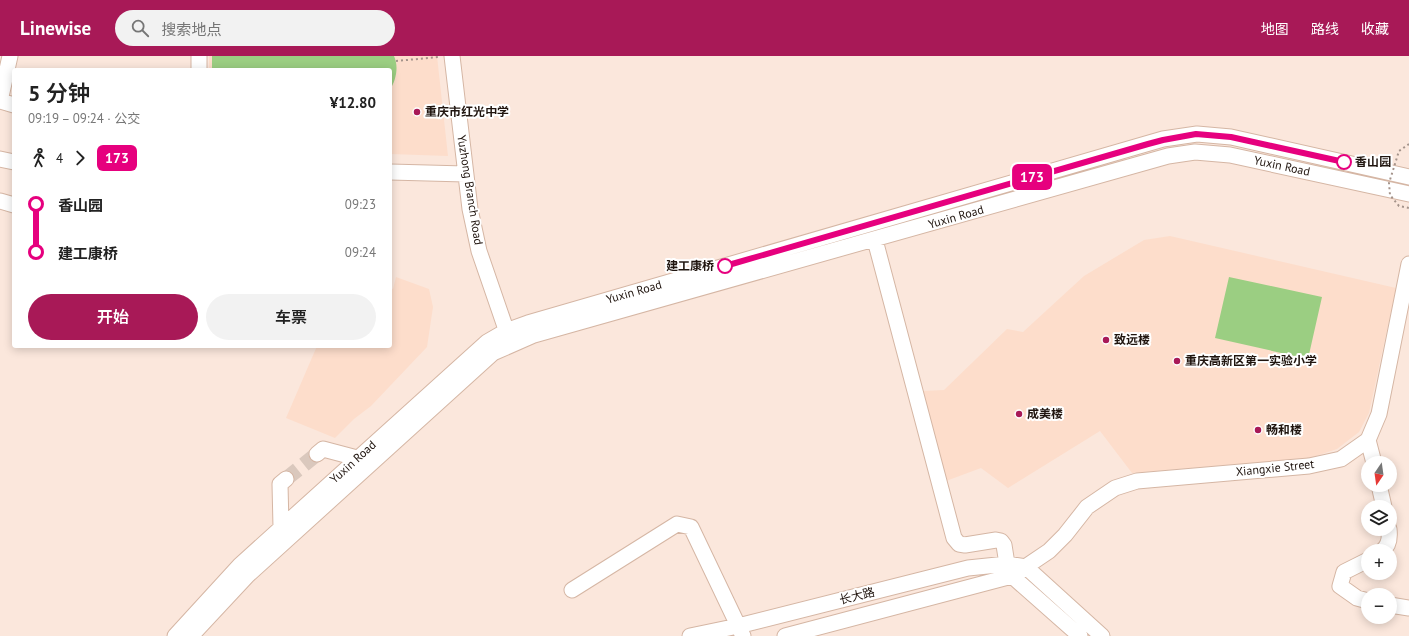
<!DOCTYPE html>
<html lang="zh">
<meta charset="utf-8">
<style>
body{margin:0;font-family:"PT Sans","Noto Sans SC",sans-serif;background:#f2f2f2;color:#222;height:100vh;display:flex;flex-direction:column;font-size:15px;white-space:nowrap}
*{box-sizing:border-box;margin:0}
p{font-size:13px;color:#767676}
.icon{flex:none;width:22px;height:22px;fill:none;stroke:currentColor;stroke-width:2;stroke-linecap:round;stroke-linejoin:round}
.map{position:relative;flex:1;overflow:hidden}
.sheet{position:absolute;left:12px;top:12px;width:380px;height:280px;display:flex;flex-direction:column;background:#fff;border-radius:4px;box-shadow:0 2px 10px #0003}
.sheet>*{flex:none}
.badge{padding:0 8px;border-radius:6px;font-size:14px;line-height:26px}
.needle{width:26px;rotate:193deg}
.tools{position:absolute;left:1361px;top:400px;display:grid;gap:8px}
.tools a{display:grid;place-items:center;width:36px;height:36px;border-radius:50%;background:#fff;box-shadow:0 2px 10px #0003;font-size:20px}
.map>.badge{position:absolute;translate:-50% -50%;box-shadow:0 0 0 2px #fff}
.legs{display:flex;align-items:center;gap:6px;height:44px;padding:0 16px;font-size:13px}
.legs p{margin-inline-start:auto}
.summary{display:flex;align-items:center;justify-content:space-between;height:68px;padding:0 16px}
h1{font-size:22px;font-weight:600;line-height:30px}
.button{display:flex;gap:8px;margin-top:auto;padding:8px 16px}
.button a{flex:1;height:46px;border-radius:24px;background:#a81957;color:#fff;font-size:16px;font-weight:600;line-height:46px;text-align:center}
.button a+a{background:#f2f2f2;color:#222}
ul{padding:0 16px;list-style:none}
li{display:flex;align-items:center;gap:14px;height:48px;font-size:15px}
li i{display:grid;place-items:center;width:6px;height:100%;margin:0 5px;background:currentColor}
li i::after{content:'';width:10px;height:10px;margin:-5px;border:3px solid;border-radius:50%;background:#fff}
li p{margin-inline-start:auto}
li:first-child i{background:linear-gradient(#0000 50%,currentColor 0)}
li:last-child i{background:linear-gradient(currentColor 50%,#0000 0)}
header{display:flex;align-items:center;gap:24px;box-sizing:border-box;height:56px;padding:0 20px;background:#a81957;color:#fff}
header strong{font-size:19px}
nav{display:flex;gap:22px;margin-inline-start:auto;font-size:14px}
.search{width:280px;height:36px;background:#f2f2f2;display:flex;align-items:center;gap:10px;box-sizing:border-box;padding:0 14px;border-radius:22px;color:#767676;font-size:15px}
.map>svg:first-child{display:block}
</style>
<header>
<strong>Linewise</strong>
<div class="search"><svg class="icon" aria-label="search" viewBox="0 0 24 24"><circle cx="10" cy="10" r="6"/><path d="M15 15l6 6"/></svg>搜索地点</div>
<nav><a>地图</a><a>路线</a><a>收藏</a></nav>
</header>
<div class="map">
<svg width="1409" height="580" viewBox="0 0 1409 580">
<rect width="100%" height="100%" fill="#fbe7dc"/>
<!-- built -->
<path fill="#fdddcb" d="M209 0H437L448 100 390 98V14H209Z
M1170 180 1396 232 1369 357 1359 376 1337 393 1310 402 1132 417 1100 375 1008 432 981 412 946 425 923 335 944 334 1007 273 1023 276 1084 220 1144 184Z
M396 221 429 233 433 251 427 291 371 350 354 363 335 382 286 362 317 290H390V232L393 233Z"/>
<!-- green -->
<path fill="#9bce82" d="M212 0H394C399 11 396 24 390 34V14H212Z
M1229 221 1322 241 1308 303 1215 282Z"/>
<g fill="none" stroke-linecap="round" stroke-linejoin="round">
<!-- minor-tunnel -->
<path stroke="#dac8bd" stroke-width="15" stroke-dasharray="15 8" stroke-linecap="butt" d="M286 423 317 398"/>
<defs>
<path id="minor" d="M199 0V14
M452 0 470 153 479 195 510 285
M0 45 10 0
M0 45 14 49
M0 103 14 106
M390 116 465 118
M0 145 14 149
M875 184 954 482 959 488 965 489 996 484 1001 485 1004 489 1007 508 1012 520 1080 580
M1368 384 1374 407
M317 398 323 393 357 402
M1379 429 1384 451
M281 471 280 428 286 423
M1382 495C1389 490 1390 481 1389 473
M1368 504 1344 516 1340 530 1357 542 1368 545
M572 534 677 468 691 471 743 580
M1390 549 1409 552
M175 580 240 509 487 286 506 275 528 267 1163 83 1197 78 1231 81 1409 121
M191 580 248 519 493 297 534 279 1168 100 1195 96 1230 99 1409 138
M690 580 738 570 968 512 1007 508 1026 511 1102 580
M785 580 1012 520 1049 495 1065 479 1087 451 1115 432 1137 425 1309 410 1341 403 1368 384 1379 358 1409 208"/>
</defs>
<!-- minor casing -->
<use href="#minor" stroke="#d5b6a4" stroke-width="17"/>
<!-- path -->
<path stroke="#a4938a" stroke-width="2" stroke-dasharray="2 3" stroke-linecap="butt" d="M396 5 439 1"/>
<!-- minor -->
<use href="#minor" stroke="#fff" stroke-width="15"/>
<!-- path-bridge -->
<path stroke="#a4938a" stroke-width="2" stroke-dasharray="2 3" stroke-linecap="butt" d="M1409 88 1399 95 1389 127 1390 139 1399 150 1409 152"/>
</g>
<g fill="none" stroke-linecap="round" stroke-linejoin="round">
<defs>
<path id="line-1" d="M725 210 1148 88 1163 84 1196 78 1231 81 1344 106"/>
</defs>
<!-- line-1 casing -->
<use href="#line-1" stroke="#fff" stroke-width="9"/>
<!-- line-1 -->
<use href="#line-1" stroke="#e6007e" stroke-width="6"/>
</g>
<!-- markers -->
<g fill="#a81957" stroke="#fff" stroke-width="1.5">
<circle cx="417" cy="56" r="4"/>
<circle cx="1106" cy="284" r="4"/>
<circle cx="1177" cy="305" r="4"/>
<circle cx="1019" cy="358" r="4"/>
<circle cx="1258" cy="374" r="4"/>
</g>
<g fill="#fff" stroke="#e6007e" stroke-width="2">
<circle cx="1344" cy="106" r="7"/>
<circle cx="725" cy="210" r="7"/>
</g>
<g text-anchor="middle" stroke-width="4" stroke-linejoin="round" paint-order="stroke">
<!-- poi labels -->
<g font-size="12" font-weight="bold" fill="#20150f" stroke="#fff" text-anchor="start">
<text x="425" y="60">重庆市红光中学</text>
<text x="1114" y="288">致远楼</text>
<text x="1185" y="309">重庆高新区第一实验小学</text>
<text x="1027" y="362">成美楼</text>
<text x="1266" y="378">畅和楼</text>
</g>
<!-- stop labels -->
<g font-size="12" font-weight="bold" fill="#20150f" stroke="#fff" text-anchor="start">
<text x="1355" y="110">香山园</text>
<text x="714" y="214" text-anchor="end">建工康桥</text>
</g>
<!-- street labels -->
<g font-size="12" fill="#20150f" stroke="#fff">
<text transform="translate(1282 110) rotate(12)" y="4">Yuxin Road</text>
<text transform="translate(470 134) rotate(81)" y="4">Yuzhong Branch Road</text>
<text transform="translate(956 161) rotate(-16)" y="4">Yuxin Road</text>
<text transform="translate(634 236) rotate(-16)" y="4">Yuxin Road</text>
<text transform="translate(353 406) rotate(-42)" y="4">Yuxin Road</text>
<text transform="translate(1275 412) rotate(-6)" y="4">Xiangxie Street</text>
<text transform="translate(857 540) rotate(-14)" y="4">长大路</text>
</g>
</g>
</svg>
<div class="tools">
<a><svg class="needle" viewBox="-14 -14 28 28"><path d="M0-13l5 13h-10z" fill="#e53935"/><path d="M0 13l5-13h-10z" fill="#767676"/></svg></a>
<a><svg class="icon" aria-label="layers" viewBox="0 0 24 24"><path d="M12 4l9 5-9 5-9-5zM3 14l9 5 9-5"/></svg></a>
<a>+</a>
<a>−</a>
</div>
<b class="badge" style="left:1032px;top:121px;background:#e6007e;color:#fff">173</b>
<section class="sheet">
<div class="summary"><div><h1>5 分钟</h1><p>09:19 – 09:24 · 公交</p></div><b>¥12.80</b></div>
<div class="legs"><svg class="icon" aria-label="walk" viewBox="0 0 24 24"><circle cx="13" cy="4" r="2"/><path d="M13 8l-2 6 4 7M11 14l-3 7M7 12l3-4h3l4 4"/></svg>4<svg class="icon" aria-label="forward" viewBox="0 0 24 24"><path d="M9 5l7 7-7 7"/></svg><b class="badge" style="background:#e6007e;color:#fff">173</b></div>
<ul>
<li><i style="color:#e6007e"></i><b>香山园</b><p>09:23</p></li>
<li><i style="color:#e6007e"></i><b>建工康桥</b><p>09:24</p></li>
</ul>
<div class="button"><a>开始</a><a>车票</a></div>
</section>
</div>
